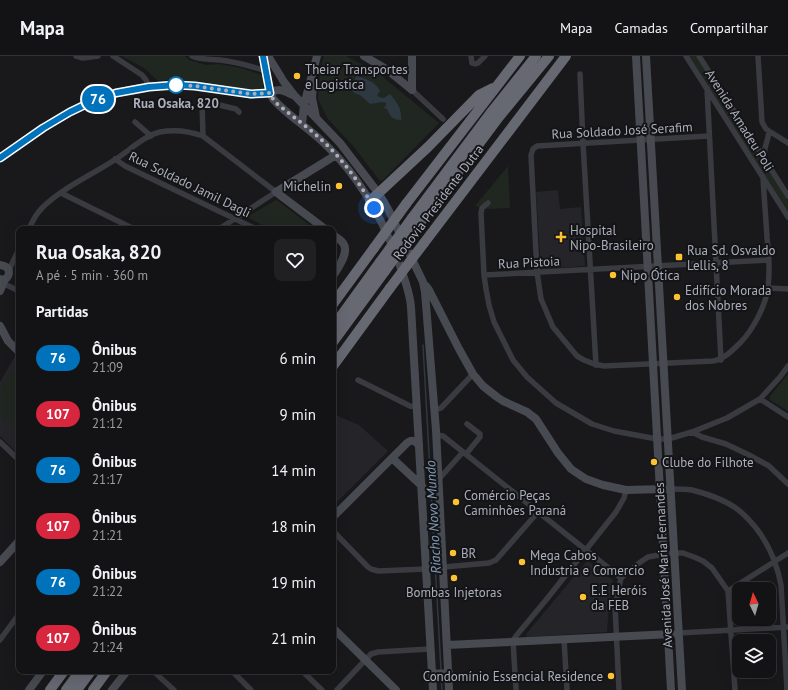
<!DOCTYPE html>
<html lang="pt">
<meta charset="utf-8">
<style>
body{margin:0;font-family:"PT Sans",sans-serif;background:#202022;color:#f1f3f6;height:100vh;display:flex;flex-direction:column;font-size:15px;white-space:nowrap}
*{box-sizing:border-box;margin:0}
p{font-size:13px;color:#9d9ea0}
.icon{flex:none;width:22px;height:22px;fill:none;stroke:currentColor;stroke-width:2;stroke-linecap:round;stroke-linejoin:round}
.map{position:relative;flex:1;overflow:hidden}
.panel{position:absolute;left:16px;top:170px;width:320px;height:448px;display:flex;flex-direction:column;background:#131315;border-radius:8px;box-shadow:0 4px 16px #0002,0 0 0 1px #323234}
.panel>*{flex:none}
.badge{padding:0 8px;border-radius:13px;font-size:14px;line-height:26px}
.needle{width:26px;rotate:355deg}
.tools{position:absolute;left:732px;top:526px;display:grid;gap:8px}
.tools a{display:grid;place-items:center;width:44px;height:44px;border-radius:8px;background:#131315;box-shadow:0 4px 16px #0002,0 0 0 1px #323234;font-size:20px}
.you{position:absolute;width:20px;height:20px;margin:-10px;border:3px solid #fff;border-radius:50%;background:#1a73e8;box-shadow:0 0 0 6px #1a73e833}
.map>.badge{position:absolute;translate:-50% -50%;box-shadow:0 0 0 2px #fff}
h2{padding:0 20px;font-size:15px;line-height:36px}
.round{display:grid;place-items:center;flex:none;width:42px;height:42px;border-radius:8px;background:#202022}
.overview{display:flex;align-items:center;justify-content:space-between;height:68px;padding:0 20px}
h1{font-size:19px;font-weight:700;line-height:30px}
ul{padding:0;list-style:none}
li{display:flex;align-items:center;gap:12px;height:56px;padding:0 20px}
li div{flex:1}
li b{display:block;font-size:15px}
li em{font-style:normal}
li .badge{min-width:44px;font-weight:700;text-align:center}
header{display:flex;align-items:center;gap:24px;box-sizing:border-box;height:56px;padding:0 20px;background:#131315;border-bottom:1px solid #323234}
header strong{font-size:19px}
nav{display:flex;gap:22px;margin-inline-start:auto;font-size:14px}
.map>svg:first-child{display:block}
</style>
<header>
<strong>Mapa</strong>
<nav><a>Mapa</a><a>Camadas</a><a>Compartilhar</a></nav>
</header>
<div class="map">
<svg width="788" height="634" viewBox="0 0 788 634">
<rect width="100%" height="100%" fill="#19191c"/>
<!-- built -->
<path fill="#252529" d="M558 134 560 153 581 151 585 210 541 213 536 136Z
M15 300 19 302V399L0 380V326Z
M333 358 359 369 388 395 333 450Z
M587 505H588L613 524 609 550 607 576 527 581 526 579 527 577Z"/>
<!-- green -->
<path fill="#1f2720" d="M122 0H185L189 4 206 9 219 8 241 12 265 20 263 32 257 35 197 25 157 24 144 12Z
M324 0H346L378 17 439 67 383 124 380 125 354 91 328 63 318 43 320 14Z
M689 0H696L788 144V157Z
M508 110 510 152 488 153 475 150Z
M276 144 278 145 315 173H270L247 161Z
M11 315 19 319V370L0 360V335Z
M788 318V355L770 344V340Z"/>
<!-- water -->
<path fill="#2e3841" d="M356 20C365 22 376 26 380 35L377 39 379 41 384 42 390 38C397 46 402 53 401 64 392 64 390 60 387 53L384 52 386 49V47L382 46 370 48 360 39 354 37 352 34Z"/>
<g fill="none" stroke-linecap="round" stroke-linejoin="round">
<!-- stream -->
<path stroke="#2e3841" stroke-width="1.5" d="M423 289 441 614
M441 620 442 634"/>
<!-- street -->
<path stroke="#3a3b41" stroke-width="5.5" d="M76 0 83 2 98 0
M113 0 142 19 146 24 149 31
M192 0C201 4 211 3 220 4 236 6 251 10 266 15
M471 0 472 7 475 8 478 7 485 0
M686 0 788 161
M699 0 788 140
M758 0 762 66 766 73 788 87
M580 18 583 87 596 309
M707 32 721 304
M412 34 443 63
M135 66 151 80
M203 80 202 48 207 46 236 53 239 56
M709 80 537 90 533 93 531 99 537 216 541 243 553 271 572 294 577 300 584 304 594 308 604 310 713 305C724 303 732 295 740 287 753 274 766 249 768 231 770 215 769 198 767 182 766 162 764 141 763 121
M764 102 765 92 768 81 769 75
M115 103 125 110 256 173
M61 137 134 173
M488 147 482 152 481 157 484 219 486 233 489 249 494 266 513 304 527 321 556 347 592 368 614 375 657 383H668L675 381 692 376 727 362 760 343 780 321 788 310
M29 173C32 166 36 158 42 152 62 132 92 119 116 103 130 94 144 80 160 76 175 73 189 75 203 80L276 136 219 173
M9 214 19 193
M484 219 769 204
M0 226 19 235
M768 232 788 233
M358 324 410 350 417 351
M760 343 788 361
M435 354 441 352 473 318
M692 376 702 381 726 388 749 399 769 410 788 428
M437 379 443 380 621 522
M0 386 19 404
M466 398 480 381V378L467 368
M439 423 463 396
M671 433C678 433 685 433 692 434 708 438 730 446 742 457 763 476 776 502 781 529L787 634
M333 475 368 511 371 513 378 515 426 513
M444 511 489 507 496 504 538 456
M728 535 788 497
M679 577 788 571
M564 583 567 634
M0 584 19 558
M153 615 174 634
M232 615 251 634
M302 615 322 634
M337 634 371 598 378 596 430 593
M516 634 513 585 516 580 546 544 616 456 624 442 626 434
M619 634 615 550 621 522 639 507 648 501 664 498 674 497H683L694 501 703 505 712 512 728 535 735 634"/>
<!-- secondary -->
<path stroke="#484a51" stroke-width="8" d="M263 0 270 37 273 43C289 61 311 73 328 91 361 123 383 164 399 207 404 222 410 236 411 251L426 513 433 634
M268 0 284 26 294 39 340 87 379 138 388 153 423 226 425 236 436 374 449 634
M364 0 386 13 412 34
M412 0V34
M636 0 671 634
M646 0 682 634
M313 27 312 42 316 61
M302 68 304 49 317 0
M0 102C23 86 45 70 69 56 105 36 153 26 195 30 211 31 227 35 243 37 251 39 261 39 270 37 273 36 275 34 279 34 284 34 288 37 293 39
M325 173 276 136 336 99
M333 179C336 181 341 184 343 187 350 196 338 212 333 220
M0 209C5 210 9 211 9 217 8 222 5 225 0 223
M426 230 429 234 459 293 473 318 483 330 497 341 503 345 527 356 536 363 558 397 571 413 586 423 603 429 626 434 665 433
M0 235 5 223
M0 270 8 285 19 296
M392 402 422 430
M333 461 407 387C412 383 415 385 419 389
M0 506 19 485
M333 572 396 634
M447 589 672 578
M432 618 449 617
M29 634 43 615
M112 634 127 615"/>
<!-- highway -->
<path stroke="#666872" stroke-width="10" d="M370 145 428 91 479 39 493 32
M406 148 520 0
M412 162 492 55 536 0
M417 171 499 61 549 0
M424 187 566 0
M333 248 374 192
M333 271 380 206
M333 286 385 215
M333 310 390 232
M50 634 64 615
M66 634 80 615
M77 634 91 615
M93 634 107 615"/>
<!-- highway-bridge -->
<path stroke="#666872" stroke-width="10" d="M374 192 406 148
M380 206 412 162
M385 215 417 171
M390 232 424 187"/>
</g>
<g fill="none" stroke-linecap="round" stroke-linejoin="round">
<defs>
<path id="line" d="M0 102 43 72 70 56 93 45 116 37 149 31 176 29 195 30 251 38 270 37 263 0"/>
</defs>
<!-- line casing -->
<use href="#line" stroke="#fff" stroke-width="9"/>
<!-- line -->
<use href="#line" stroke="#0072bc" stroke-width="6"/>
<!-- walk -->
<path stroke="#abafbc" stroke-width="4" stroke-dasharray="0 7.2" d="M176 29 195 30 251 38 270 37 273 43 275 46C293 61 312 74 329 91 347 109 362 131 374 152"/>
</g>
<!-- markers -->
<g fill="#fcc231" stroke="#141417" stroke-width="1.5">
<circle cx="297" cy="20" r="4"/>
<circle cx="339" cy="130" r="4"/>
<path d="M559 175h4v4h4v4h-4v4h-4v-4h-4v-4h4z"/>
<rect x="675" y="197" width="8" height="8" rx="2"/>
<circle cx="613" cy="219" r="4"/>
<circle cx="677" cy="241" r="4"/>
<circle cx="654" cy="406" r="4"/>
<circle cx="456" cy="446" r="4"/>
<circle cx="453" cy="497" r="4"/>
<circle cx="522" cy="506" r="4"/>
<circle cx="454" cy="522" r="4"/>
<circle cx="583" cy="541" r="4"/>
<circle cx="611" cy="620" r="4"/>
</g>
<circle fill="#fff" stroke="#0072bc" stroke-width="2" cx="176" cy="29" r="8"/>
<g text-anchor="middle" stroke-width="4" stroke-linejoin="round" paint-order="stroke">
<!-- poi labels -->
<g font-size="13" fill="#abafbc" stroke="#141417" text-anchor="start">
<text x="305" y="18">Theiar Transportes<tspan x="305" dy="15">e Logistica</tspan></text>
<text x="331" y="135" text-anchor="end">Michelin</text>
<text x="570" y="179">Hospital<tspan x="570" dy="15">Nipo-Brasileiro</tspan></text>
<text x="687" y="199">Rua Sd. Osvaldo<tspan x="687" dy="15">Lellis, 8</tspan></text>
<text x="621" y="224">Nipo Ótica</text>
<text x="685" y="239">Edifício Morada<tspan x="685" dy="15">dos Nobres</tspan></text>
<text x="662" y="411">Clube do Filhote</text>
<text x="464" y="444">Comércio Peças<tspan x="464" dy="15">Caminhões Paraná</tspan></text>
<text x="461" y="502">BR</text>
<text x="530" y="504">Mega Cabos<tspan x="530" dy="15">Industria e Comercio</tspan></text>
<text x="591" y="539">E.E Heróis<tspan x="591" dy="15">da FEB</tspan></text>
<text x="454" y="541" text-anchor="middle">Bombas Injetoras</text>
<text x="603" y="625" text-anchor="end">Condomínio Essencial Residence</text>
</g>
<!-- stop labels -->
<g font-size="13" font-weight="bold" fill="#abafbc" stroke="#141417">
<text x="176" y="52">Rua Osaka, 820</text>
</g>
<!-- street labels -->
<g font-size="13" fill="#abafbc" stroke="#141417">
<text transform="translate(740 64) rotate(58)" y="5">Avenida Amadeu Poli</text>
<text transform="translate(622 74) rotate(-3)" y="5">Rua Soldado José Serafim</text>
<text transform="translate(190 128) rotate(26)" y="5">Rua Soldado Jamil Dagli</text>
<text transform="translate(438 146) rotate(-53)" y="5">Rodovia Presidente Dutra</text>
<text transform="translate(529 206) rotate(-3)" y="5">Rua Pistoia</text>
<text transform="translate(663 509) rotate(-93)" y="5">Avenida José Maria Fernandes</text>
</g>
<!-- water labels -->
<g font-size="14" font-style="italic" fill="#819bb8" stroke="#141417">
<text transform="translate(433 461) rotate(-93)" y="5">Riacho Novo Mundo</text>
</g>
</g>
</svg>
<div class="tools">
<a><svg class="needle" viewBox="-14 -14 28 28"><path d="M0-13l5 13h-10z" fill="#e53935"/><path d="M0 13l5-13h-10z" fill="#9d9ea0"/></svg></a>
<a><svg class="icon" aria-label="layers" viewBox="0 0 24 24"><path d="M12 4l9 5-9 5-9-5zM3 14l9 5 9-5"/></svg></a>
</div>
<div class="you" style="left:374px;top:152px"></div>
<b class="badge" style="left:98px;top:43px;background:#0072bc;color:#fff">76</b>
<section class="panel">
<div class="overview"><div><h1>Rua Osaka, 820</h1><p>A pé · 5 min · 360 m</p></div><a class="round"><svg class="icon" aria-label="heart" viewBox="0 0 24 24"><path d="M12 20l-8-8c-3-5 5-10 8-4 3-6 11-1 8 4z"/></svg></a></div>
<h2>Partidas</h2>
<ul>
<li><span class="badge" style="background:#0072bc;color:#fff">76</span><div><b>Ônibus</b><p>21:09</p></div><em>6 min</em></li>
<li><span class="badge" style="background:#d7263d;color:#fff">107</span><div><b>Ônibus</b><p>21:12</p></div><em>9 min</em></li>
<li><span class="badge" style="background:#0072bc;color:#fff">76</span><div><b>Ônibus</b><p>21:17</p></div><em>14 min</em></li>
<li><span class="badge" style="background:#d7263d;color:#fff">107</span><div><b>Ônibus</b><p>21:21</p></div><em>18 min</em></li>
<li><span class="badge" style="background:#0072bc;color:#fff">76</span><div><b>Ônibus</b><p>21:22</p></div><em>19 min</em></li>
<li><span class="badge" style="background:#d7263d;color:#fff">107</span><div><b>Ônibus</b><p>21:24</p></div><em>21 min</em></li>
</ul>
</section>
</div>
